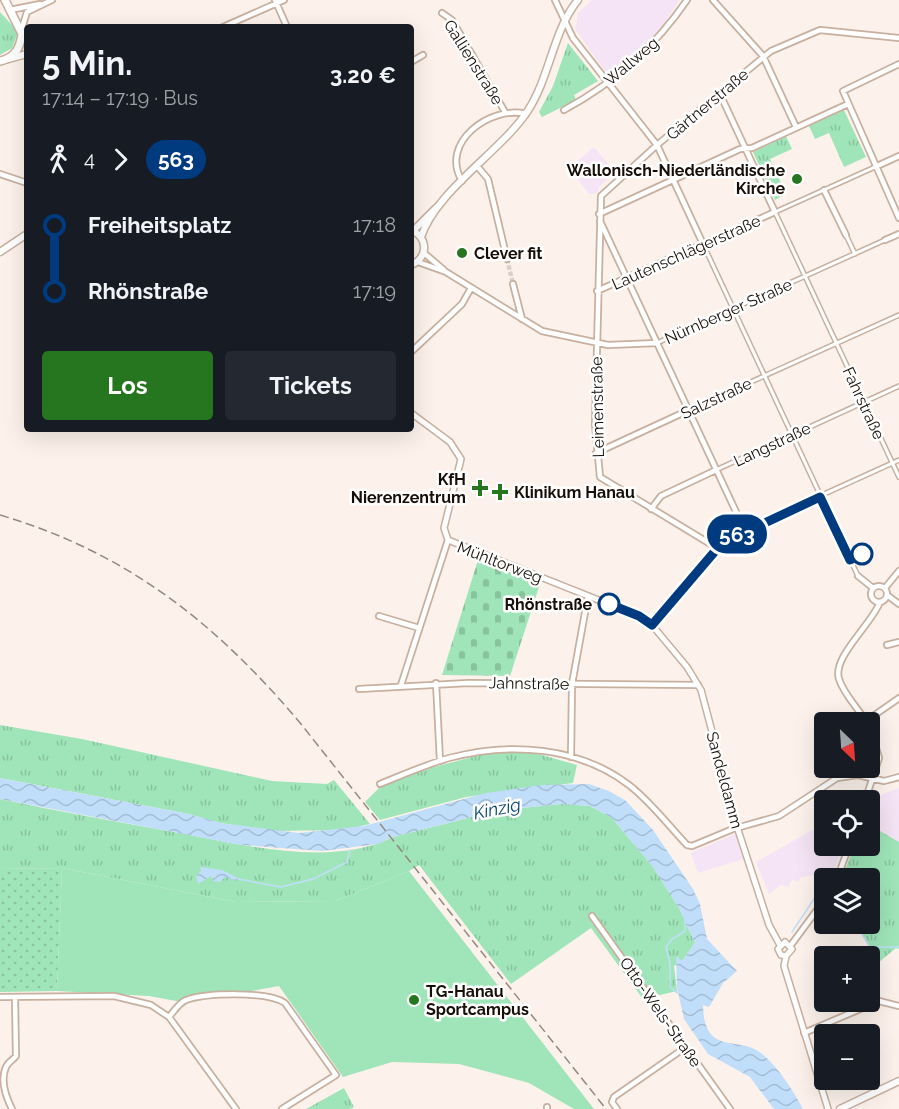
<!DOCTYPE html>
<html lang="de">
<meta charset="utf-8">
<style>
body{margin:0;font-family:Raleway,sans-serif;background:#242831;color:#f1f3f6;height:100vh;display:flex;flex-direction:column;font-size:22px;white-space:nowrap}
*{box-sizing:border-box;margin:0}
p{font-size:20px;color:#9ea1a6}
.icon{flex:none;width:33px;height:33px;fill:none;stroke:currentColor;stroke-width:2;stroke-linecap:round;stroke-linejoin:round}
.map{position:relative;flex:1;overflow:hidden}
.sheet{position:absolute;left:24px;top:24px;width:390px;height:408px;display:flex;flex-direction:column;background:#171b24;border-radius:6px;box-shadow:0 6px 24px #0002}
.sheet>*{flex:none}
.badge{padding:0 12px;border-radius:20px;font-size:21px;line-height:39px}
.needle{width:39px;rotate:155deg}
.buttons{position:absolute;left:814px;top:712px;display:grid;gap:12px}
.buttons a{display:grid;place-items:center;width:66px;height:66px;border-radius:6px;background:#171b24;box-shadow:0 6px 24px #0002;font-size:30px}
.map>.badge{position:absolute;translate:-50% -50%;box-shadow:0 0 0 3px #fff}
.legs{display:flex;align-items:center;gap:9px;height:66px;padding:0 18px;font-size:20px}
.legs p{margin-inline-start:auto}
.summary{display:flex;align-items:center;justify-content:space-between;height:102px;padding:0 18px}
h1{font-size:33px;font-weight:700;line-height:45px}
.button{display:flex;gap:12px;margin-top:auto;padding:12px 18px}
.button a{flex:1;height:69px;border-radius:6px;background:#267620;color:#fff;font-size:24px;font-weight:700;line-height:69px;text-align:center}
.button a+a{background:#242831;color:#f1f3f6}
ul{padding:0 18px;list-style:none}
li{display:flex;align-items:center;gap:21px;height:66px;font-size:22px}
li i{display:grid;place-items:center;width:9px;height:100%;margin:0 8px;background:currentColor}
li i::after{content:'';width:15px;height:15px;margin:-8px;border:4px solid;border-radius:50%;background:#171b24}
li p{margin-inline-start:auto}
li:first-child i{background:linear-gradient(#0000 50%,currentColor 0)}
li:last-child i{background:linear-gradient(currentColor 50%,#0000 0)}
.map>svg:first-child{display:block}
</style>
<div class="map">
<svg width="899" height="1109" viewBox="0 0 899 1109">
<defs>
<pattern id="grass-tufts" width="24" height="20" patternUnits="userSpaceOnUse" patternTransform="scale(1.5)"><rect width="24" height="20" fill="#9fe5b9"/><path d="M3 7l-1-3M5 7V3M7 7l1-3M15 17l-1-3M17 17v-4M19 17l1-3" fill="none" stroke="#88c39e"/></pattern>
<pattern id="cemetery-stones" width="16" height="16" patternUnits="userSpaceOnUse" patternTransform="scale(1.5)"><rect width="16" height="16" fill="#9fe5b9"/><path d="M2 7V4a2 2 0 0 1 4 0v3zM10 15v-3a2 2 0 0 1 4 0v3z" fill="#88c39e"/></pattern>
<pattern id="garden-dots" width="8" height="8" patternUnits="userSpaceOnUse" patternTransform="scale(1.5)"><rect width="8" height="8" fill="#9fe5b9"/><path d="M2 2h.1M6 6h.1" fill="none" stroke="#88c39e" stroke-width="1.8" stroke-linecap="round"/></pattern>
<pattern id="water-waves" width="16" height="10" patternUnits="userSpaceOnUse" patternTransform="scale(1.5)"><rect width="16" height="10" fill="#c0def9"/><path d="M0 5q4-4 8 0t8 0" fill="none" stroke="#a4bdd4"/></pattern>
</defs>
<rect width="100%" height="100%" fill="#fcf2eb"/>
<!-- education -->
<path fill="#f5e4f5" d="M592 0H679L660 31 620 70 611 73 605 71 575 29 578 13Z
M594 147 615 172 598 188 599 190 595 194H589L569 168Z
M899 788V842L870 825V805L883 794Z
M825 823V846H843L833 873 801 877 798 882 792 879 789 887 781 885 769 894 756 862Z
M735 834 743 859 698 873 691 853Z"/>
<!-- grass -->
<path fill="url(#grass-tufts)" d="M0 12 12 25 17 35 12 48 0 55Z
M568 43 598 81 574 95 576 100 542 117 539 112 553 86Z
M844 110 866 157 844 167 829 133 815 139 809 126Z
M786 136 792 149 770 159 786 194 775 200 753 152Z
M0 725 82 739 272 781 327 784 334 780 370 824 343 830 276 831 220 823 189 814 0 778Z
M513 752 535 753 577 765 573 783 466 797 380 820 365 802 382 785 434 767 480 755Z
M0 799C62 812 124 823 185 834 248 846 333 867 393 837L499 810 562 804 590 806 612 818 653 867 680 910 695 943 682 961 674 966 677 991 643 999 591 928 511 984 419 865 409 871 335 901 236 902 62 868 0 869Z
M870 825 899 842V949L896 948 878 963 856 924H870V879H842L854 846H870Z
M344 1088 354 1107 350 1109H306Z"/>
<!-- cemetery -->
<path fill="url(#cemetery-stones)" d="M478 560 540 584 510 676 442 675Z"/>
<!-- garden -->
<path fill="url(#garden-dots)" d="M62 868 57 991 0 992V869Z"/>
<!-- pitch -->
<path fill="#9fe5b9" d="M62 868 236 902 335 901 409 871 594 1109H574L529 1083 459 1064 392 1062 343 1077 279 986 187 1003 149 996 57 991Z"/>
<!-- water -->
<path fill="url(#water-waves)" d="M0 778 189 814 220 823 299 833 364 826 486 793 542 785 589 784 609 791 626 801 653 830 693 889 700 904 707 939 737 971 723 983 709 1007 703 1005C704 1057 738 1035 761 1053 779 1068 792 1089 803 1109H774L750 1077 708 1054 684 1019 677 988 676 958 677 956 682 961 695 943 680 910 653 867 612 818 590 806 562 804 499 810 393 837 378 844 322 851 241 845 0 799Z
M200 867 222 870 238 878 237 881 225 877 220 882 213 881 211 876 198 884 196 876 201 871Z"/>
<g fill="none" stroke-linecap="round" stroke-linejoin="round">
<!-- stream -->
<path stroke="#c0def9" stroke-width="1.5" d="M238 879 281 887 313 879 347 862 350 850
M856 924 870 947H899
M792 932 822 887
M677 991V993L670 987V963L666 947 671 940 685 931V918"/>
<!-- minor-tunnel -->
<path stroke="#dad0c9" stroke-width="4.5" stroke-dasharray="4.5 2" stroke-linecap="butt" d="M507 259 513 284"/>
<defs>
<path id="pedestrian" d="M875 167 775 212 899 477
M846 235 855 254
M703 244 858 576
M657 343 885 240
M689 410 899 315
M716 470 899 386
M745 530 899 460"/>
<path id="minor" d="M275 0 287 27
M555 0 573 38 657 145 703 244
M713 0 763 56 796 127
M10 10 40 4
M442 13 452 20 505 112
M223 27 284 0
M22 28 27 12 52 0
M411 62 423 55
M899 64 843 91 899 218
M564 110C614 83 655 47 687 0
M477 166 488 179 507 259
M875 167 899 156
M0 174 27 183
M462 181C439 143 490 105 526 114
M824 190 846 235
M599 214 740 149 752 148 848 104
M600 221 745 531 722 543 652 625
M885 240 899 234
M424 253 444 270
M418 262 446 272 542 331 608 345 657 343
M513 284 522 319
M597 291 775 212 720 94
M411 352 462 304 471 288
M596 453 689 410
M651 509 661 496 716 470
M717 548 600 477 595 424 601 196 657 145 771 51 820 30 899 38
M858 576 873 588
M871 594a8 8 0 1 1 16 0a8 8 0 1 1-16 0Z
M885 588 899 571
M887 595 899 604
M379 616 419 628
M887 645 899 642
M436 683 440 761
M401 685 448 540
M359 689 468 683 698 685
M866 721 899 698
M867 723C859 709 844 695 839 679 832 657 872 624 880 602
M571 757 572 684 588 596
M380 784C402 775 425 765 449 758 509 742 578 746 629 785 651 802 668 825 687 845L692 846 733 829 779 816 837 778 858 775 884 781 899 777
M865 801 879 758 870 728
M837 879 849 846
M592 916 730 1109
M791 945 825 899
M0 997 114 996 151 1005 169 1017 236 1109
M169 1017C174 1011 179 1003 186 1000 206 993 267 991 285 1003L336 1075 282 1109
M804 1033 879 1001 899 1006
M547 1107V1109
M12 1109C6 1097 0 1080 6 1067 8 1062 13 1060 16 1056L15 997
M617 1109 612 1102 614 1097 686 1047"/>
<path id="tertiary" d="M411 413 450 442 461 459 444 528 448 540 641 617 652 625 687 667 701 690 739 833 769 925 780 945
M786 956 781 955 778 949 785 942 792 949 786 956 784 966 828 1109"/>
<path id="secondary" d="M8 59 27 54
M411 230C429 238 428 258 411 265
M413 231 436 208
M421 237C436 191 500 152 527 112 550 78 553 30 578 0
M0 252 27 234
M840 1109 899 1081"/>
<path id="primary" d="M0 61C15 58 20 48 22 34L5 0"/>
</defs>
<!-- pedestrian casing -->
<use href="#pedestrian" stroke="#c7b0a0" stroke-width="6"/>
<!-- minor casing -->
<use href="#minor" stroke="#c7b0a0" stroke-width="8"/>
<!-- tertiary casing -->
<use href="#tertiary" stroke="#c7b0a0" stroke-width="8"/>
<!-- secondary casing -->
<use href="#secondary" stroke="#c7b0a0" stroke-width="9"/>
<!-- primary casing -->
<use href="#primary" stroke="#c7b0a0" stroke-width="10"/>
<!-- pedestrian -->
<use href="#pedestrian" stroke="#fff" stroke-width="3"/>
<!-- minor -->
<use href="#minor" stroke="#fff" stroke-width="4.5"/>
<!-- tertiary -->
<use href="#tertiary" stroke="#fff" stroke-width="5"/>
<!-- secondary -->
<use href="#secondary" stroke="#fff" stroke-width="6"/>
<!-- primary -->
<use href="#primary" stroke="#fff" stroke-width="7"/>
<!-- rail -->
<path stroke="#928982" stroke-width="1.5" stroke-dasharray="9 4.5" stroke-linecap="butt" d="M0 515C128 553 216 623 301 724L606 1109"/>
</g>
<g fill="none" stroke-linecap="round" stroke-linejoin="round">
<defs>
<path id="line-1" d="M609 604 639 616 652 625 722 543 820 497 850 560 862 554"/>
</defs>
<!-- line-1 casing -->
<use href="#line-1" stroke="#fff" stroke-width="14"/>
<!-- line-1 -->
<use href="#line-1" stroke="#003b80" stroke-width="9"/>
</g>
<!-- markers -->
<g fill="#267620" stroke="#fff" stroke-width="2">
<circle cx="797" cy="179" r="6"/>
<circle cx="462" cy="253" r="6"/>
<path d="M477 479h6v6h6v6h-6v6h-6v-6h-6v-6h6z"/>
<path d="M497 483h6v6h6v6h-6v6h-6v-6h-6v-6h6z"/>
<circle cx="414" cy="1000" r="6"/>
</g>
<g fill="#fff" stroke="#003b80" stroke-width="3">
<circle cx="862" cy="554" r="10"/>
<circle cx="609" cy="604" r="10"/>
</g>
<g text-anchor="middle" stroke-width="5" stroke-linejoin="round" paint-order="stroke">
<!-- street labels -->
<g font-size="16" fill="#160e08" stroke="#fff">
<text transform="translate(631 61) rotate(-40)" y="6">Wallweg</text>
<text transform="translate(474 62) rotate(58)" y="6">Gallienstraße</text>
<text transform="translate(707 104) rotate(-40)" y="6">Gärtnerstraße</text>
<text transform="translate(686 252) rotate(-24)" y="6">Lautenschlägerstraße</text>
<text transform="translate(728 311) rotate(-24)" y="6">Nürnberger Straße</text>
<text transform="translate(716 398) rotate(-25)" y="6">Salzstraße</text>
<text transform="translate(864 403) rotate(65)" y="6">Fahrstraße</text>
<text transform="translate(597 407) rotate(-91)" y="6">Leimenstraße</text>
<text transform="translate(772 444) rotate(-25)" y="6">Langstraße</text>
<text transform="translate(500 562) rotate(21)" y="6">Mühltorweg</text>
<text transform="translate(529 683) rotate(1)" y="6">Jahnstraße</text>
<text transform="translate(725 780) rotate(75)" y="6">Sandeldamm</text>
<text transform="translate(661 1012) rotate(55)" y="6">Otto-Wels-Straße</text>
</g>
<!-- poi labels -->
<g font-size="16" font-weight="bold" fill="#160e08" stroke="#fff" text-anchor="start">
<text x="785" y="176" text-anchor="end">Wallonisch-Niederländische<tspan x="785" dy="18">Kirche</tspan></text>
<text x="474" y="259">Clever fit</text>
<text x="466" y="485" text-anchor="end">KfH<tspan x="466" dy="18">Nierenzentrum</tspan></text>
<text x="514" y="498">Klinikum Hanau</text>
<text x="426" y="997">TG-Hanau<tspan x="426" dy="18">Sportcampus</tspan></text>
</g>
<!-- stop labels -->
<g font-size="16" font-weight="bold" fill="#160e08" stroke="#fff" text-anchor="end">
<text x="592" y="610">Rhönstraße</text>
</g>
<!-- water labels -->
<g font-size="18" font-style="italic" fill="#03446c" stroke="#fff">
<text transform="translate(497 809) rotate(-11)" y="6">Kinzig</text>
</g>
</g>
</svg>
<div class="buttons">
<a><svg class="needle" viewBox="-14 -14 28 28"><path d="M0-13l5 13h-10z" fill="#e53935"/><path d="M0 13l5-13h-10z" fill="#9ea1a6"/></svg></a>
<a><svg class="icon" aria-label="locate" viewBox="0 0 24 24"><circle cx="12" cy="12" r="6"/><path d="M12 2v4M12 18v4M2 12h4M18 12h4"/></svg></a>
<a><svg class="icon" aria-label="layers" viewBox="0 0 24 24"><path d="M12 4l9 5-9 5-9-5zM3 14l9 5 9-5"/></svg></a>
<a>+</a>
<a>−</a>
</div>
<b class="badge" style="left:737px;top:534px;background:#003b80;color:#fff">563</b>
<section class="sheet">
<div class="summary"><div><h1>5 Min.</h1><p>17:14 – 17:19 · Bus</p></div><b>3.20 €</b></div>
<div class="legs"><svg class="icon" aria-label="walk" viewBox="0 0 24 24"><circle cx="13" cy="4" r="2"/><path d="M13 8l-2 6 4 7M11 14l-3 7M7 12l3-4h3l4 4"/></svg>4<svg class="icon" aria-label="forward" viewBox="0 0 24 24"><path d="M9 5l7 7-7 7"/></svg><b class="badge" style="background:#003b80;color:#fff">563</b></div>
<ul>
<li><i style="color:#003b80"></i><b>Freiheitsplatz</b><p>17:18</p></li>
<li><i style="color:#003b80"></i><b>Rhönstraße</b><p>17:19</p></li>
</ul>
<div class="button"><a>Los</a><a>Tickets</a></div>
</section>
</div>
